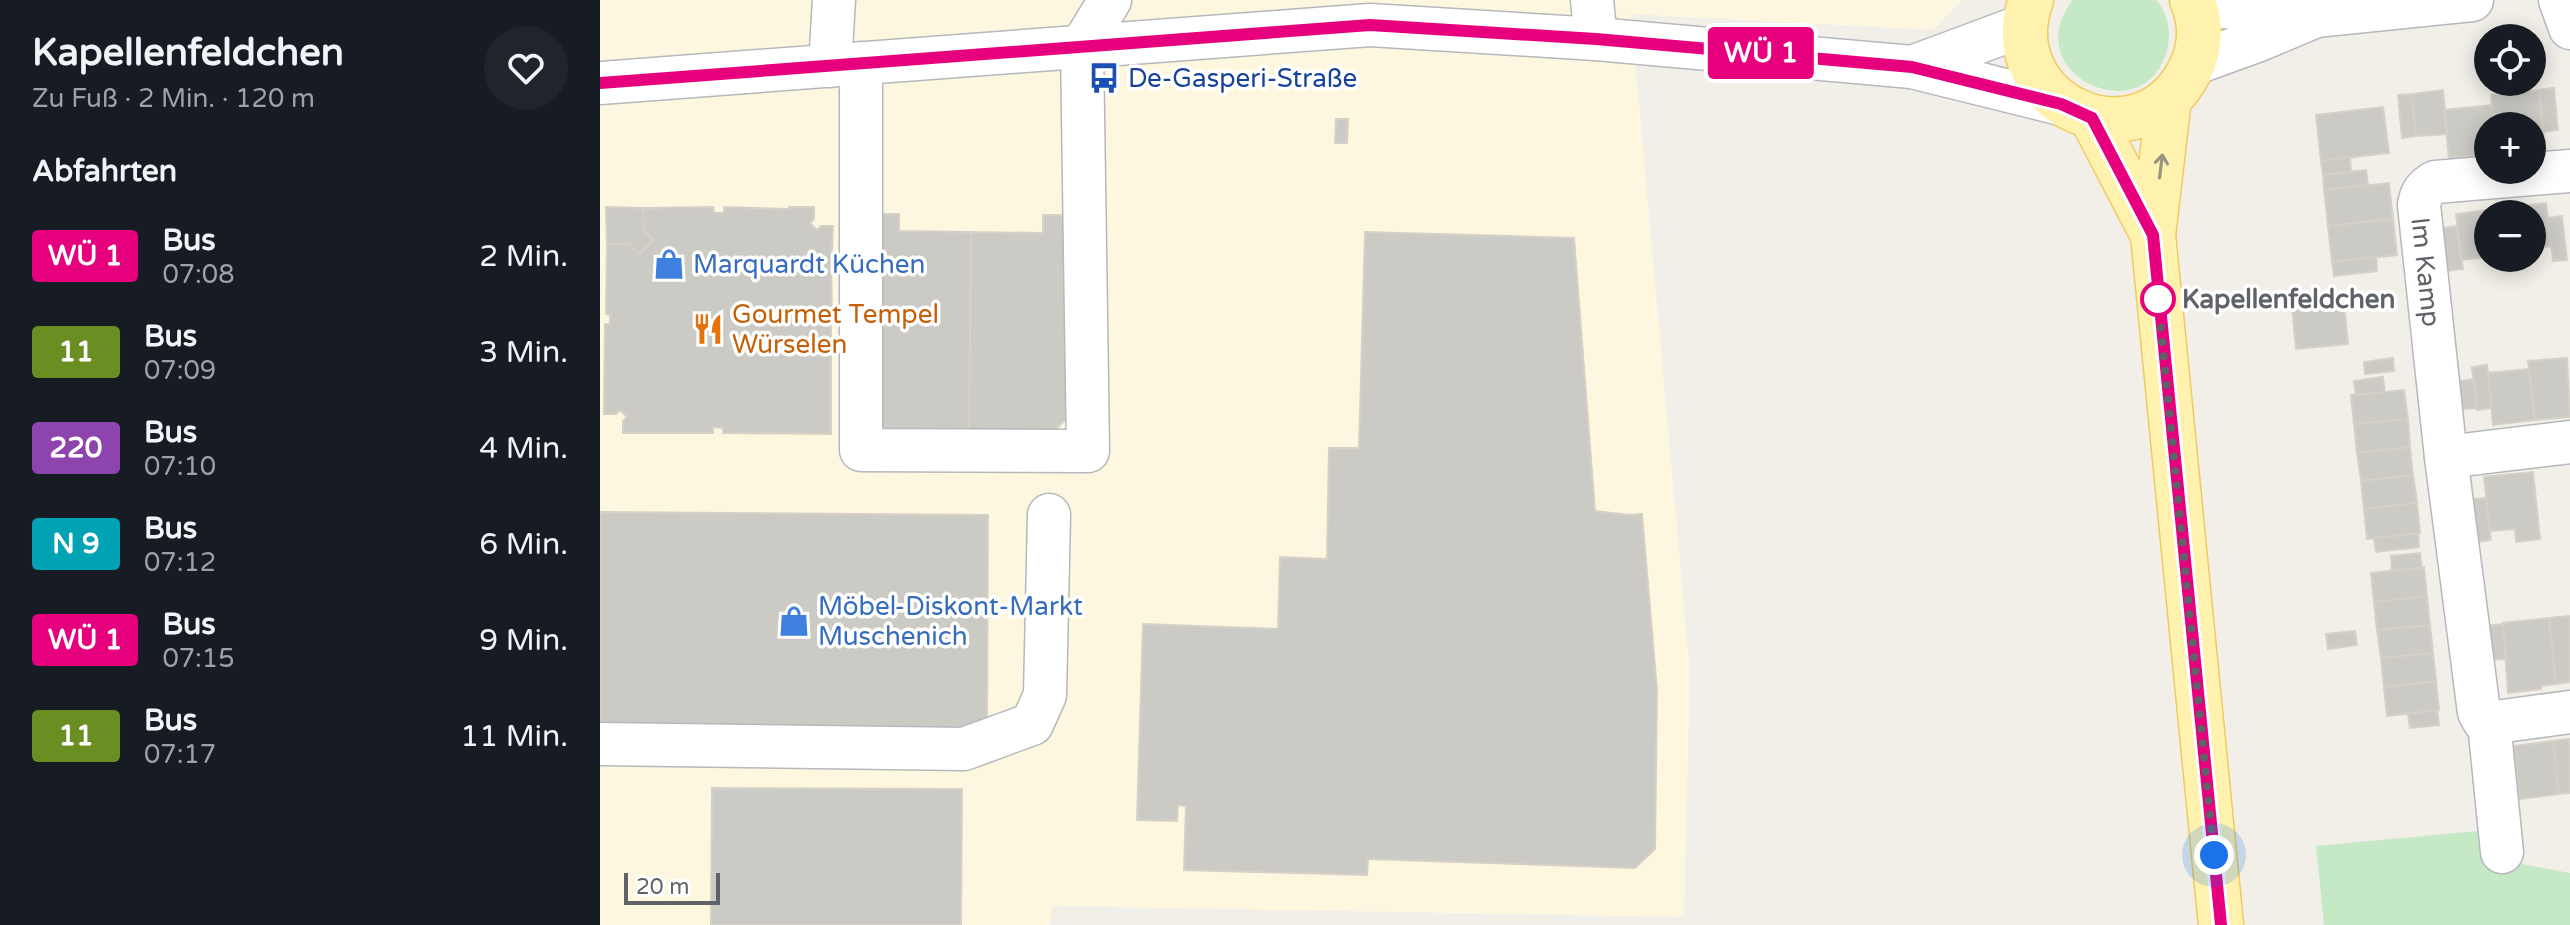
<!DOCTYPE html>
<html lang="de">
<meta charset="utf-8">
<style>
body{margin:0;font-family:"Varela Round",sans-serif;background:#20242c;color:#f1f3f6;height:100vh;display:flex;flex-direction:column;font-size:30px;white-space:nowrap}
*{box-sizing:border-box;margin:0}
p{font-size:26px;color:#9ea1a6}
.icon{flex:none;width:44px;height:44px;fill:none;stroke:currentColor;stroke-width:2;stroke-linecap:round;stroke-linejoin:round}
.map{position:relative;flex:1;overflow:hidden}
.side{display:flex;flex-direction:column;background:#171b24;width:600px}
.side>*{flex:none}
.badge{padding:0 16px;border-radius:6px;font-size:28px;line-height:52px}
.tools{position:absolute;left:1874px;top:24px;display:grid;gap:16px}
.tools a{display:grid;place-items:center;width:72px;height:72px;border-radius:50%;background:#171b24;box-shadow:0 4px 20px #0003;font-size:40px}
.scale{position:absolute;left:24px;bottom:20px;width:96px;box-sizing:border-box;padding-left:8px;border:4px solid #5f6368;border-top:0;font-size:22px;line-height:28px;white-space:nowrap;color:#5f6368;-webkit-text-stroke:6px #fff;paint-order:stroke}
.you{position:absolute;width:40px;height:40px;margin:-20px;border:6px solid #fff;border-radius:50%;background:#1a73e8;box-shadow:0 0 0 12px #1a73e833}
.map>.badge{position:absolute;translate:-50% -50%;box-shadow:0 0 0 4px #fff}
h2{padding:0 32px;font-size:30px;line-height:72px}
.round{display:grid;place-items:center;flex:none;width:84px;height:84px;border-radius:42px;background:#20242c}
.head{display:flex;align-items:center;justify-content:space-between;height:136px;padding:0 32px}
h1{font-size:38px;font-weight:700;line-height:60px}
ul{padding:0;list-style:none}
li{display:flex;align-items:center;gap:24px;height:96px;padding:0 32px}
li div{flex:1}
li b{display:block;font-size:30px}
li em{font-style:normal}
li .badge{min-width:88px;font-weight:700;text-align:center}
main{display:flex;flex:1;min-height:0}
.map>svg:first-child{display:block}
</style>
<main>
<section class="side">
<div class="head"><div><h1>Kapellenfeldchen</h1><p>Zu Fuß · 2 Min. · 120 m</p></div><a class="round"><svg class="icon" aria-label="heart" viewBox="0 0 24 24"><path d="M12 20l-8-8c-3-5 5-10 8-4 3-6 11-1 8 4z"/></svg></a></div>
<h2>Abfahrten</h2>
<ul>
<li><span class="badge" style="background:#e6007e;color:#fff">WÜ 1</span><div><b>Bus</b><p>07:08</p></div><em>2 Min.</em></li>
<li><span class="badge" style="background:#6b8e23;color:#fff">11</span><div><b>Bus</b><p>07:09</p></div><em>3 Min.</em></li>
<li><span class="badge" style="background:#8e44ad;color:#fff">220</span><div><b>Bus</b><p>07:10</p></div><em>4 Min.</em></li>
<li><span class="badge" style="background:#00a3b4;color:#fff">N 9</span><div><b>Bus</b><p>07:12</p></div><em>6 Min.</em></li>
<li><span class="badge" style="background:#e6007e;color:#fff">WÜ 1</span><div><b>Bus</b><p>07:15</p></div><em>9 Min.</em></li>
<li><span class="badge" style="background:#6b8e23;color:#fff">11</span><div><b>Bus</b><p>07:17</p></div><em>11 Min.</em></li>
</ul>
</section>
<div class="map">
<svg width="1970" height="925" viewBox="0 0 1970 925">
<rect width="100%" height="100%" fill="#f1efe8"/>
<!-- commercial -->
<path fill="#fef7e0" d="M0 0H1362L1333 30 1031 14 1090 674 1084 917 452 906 450 925H0Z"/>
<!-- green -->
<path fill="#c5e8c5" d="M1473 0H1556C1567 12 1571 30 1568 46 1549 136 1414 75 1473 0Z
M1889 830 1894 859 1970 873V925H1724L1716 846Z"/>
<!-- building -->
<path fill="#cccac5" stroke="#d6d1c6" stroke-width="2" d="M1954 88 1958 130 1943 132 1939 90Z
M1843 90 1847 134 1816 136 1812 94Z
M1939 90 1945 148 1932 149V126H1894L1891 95Z
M1812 94 1816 136 1802 138 1798 95Z
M1892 105 1894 126H1888V154L1849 158 1844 110Z
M1783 107 1789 153 1721 161 1716 115Z
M736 119H748L747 143H735Z
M1750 157 1751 172 1723 175 1721 161Z
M1766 170 1768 185 1724 190 1723 175Z
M1789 183 1793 219 1728 226 1724 190Z
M1946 203 1951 246 1932 248V214H1904V208Z
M6 207 43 208 44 230 53 240 39 254 29 244H7Z
M113 207 114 213H124V207L189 209V207H214V219L210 223 217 230 221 226H233L232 251H231L232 316H226V325H231V434L123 433V428L113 427V433H23V421L27 417 20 410 16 414H4L5 324H10V315L6 314 7 244H29L39 254 53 240 44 230 43 208Z
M1904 208V214H1888V257L1861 260 1856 214Z
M266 214H299V231L371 232 369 439 294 438 272 416Z
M443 215H477L468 417 445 440 369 439 371 232 443 233Z
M1962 216 1967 260 1953 261 1948 218Z
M1793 219 1797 255 1732 262 1728 226Z
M1857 226 1863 269 1847 271 1843 228Z
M765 232 974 238 995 511 1029 515 1042 514 1057 690 1055 849 1035 868 768 859 767 875 584 870 586 806 578 805 577 821 537 820 543 624 678 629 680 557 727 559 729 448H759Z
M1776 257 1777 271 1734 276 1732 262Z
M1744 302 1748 344 1696 349 1692 307Z
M1793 358 1794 371 1765 374 1764 362Z
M1967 358 1970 417 1935 420 1928 361Z
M1887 365 1892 408 1877 410 1872 367Z
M1929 369 1935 420 1893 425 1888 373Z
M1783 377 1785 392 1756 395 1754 381Z
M1874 379 1877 408 1863 409 1859 381Z
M1804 390 1808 419 1754 424 1751 395Z
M1808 419 1810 447 1757 453 1754 424Z
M1810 447 1813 475 1761 481 1757 453Z
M1933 472 1940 539 1916 542 1915 529 1890 531 1884 477Z
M1813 475 1817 503 1764 509 1761 481Z
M1886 498 1891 540 1877 542 1872 499Z
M1817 503 1820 533 1767 539 1764 509Z
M0 512 388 515 387 729 0 727Z
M1818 533 1819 547 1776 552 1774 538Z
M1820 553 1822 568 1792 571 1791 556Z
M1824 567 1827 596 1774 602 1771 573Z
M1827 596 1830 625 1777 630 1774 602Z
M1970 616V682L1956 684 1949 618Z
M1949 618 1956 684 1941 686V689L1908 693 1903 623Z
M1903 624 1906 659 1890 660 1886 626Z
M1830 625 1833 653 1781 658 1777 630Z
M1755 631 1757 645 1728 649 1726 634Z
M1833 653 1836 681 1784 687 1781 658Z
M1836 681 1839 710 1787 716 1784 687Z
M1837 710 1839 725 1810 728 1808 714Z
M1970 739V793L1959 794 1953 741Z
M1953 741 1959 794 1920 799 1914 746Z
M112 788 362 789 361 925H111Z"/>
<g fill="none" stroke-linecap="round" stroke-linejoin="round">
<defs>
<g id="minor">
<path d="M992 0 996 39"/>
<path d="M1960 0 1970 28"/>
<path d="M1594 4 1715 16 1872 0"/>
<path d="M261 63V450L488 451 482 46 510 0"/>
<path d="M1593 64 1659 40 1714 17"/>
<path d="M230 66 234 0"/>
<path d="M1312 67 1425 25"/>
<path d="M0 83 770 25 996 39 1312 67 1461 104"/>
<path id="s1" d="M1970 171 1835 182C1825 188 1821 193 1819 205L1846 457 1879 712 1884 721 1889 723 1970 712"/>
<path d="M1846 457 1970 442"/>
<path d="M1889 723 1902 852"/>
<path d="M0 744 364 749 432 724 445 695 449 515"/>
</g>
<path id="major" d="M1431 0C1394 103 1538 169 1589 72 1601 49 1602 23 1592 0
M1569 98 1553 235 1621 925
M1492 118 1553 235"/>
</defs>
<!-- minor casing -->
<use href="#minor" stroke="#b5b8bc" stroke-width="45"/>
<!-- major casing -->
<use href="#major" stroke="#f2c960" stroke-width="47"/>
<!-- minor -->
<use href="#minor" stroke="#fff" stroke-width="42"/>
<!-- major -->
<use href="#major" stroke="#fff2af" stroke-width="44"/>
</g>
<!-- one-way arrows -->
<defs><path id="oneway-shaft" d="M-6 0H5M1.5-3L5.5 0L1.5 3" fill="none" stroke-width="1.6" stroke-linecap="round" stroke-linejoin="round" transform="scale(2)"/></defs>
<use stroke="#979581" href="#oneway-shaft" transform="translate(1561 166) rotate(-83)"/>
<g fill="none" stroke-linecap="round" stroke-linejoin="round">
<defs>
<path id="line" d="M0 83 770 25 996 39 1312 67 1461 104 1492 118 1553 235 1621 925"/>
</defs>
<!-- line casing -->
<use href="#line" stroke="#fff" stroke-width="18"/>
<!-- line -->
<use href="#line" stroke="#e6007e" stroke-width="12"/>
<!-- walk -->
<path stroke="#5f6368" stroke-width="8" stroke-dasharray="0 14.4" d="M1558 299 1614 855"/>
</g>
<!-- icons -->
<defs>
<symbol id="bus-bare" viewBox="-9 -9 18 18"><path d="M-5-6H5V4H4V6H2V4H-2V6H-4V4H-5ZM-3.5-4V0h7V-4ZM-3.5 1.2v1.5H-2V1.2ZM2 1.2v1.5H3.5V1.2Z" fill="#1a4fb4" stroke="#fff" stroke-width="2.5" paint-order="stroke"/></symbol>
<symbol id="shop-bare" viewBox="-9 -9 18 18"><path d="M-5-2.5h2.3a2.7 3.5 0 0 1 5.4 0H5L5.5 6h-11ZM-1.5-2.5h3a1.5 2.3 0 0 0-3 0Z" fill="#3f7fe0" stroke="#fff" stroke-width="2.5" paint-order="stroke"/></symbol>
<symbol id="restaurant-bare" viewBox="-9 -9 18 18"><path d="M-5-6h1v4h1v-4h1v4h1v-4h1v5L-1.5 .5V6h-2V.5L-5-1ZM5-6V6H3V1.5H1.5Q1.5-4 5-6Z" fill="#e8710a" stroke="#fff" stroke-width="2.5" paint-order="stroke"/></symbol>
</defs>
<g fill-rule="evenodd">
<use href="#bus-bare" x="482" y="56" width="44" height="44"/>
<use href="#shop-bare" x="47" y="242" width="44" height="44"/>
<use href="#restaurant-bare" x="86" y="307" width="44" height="44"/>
<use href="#shop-bare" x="172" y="599" width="44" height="44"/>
</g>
<!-- markers -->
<circle fill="#fff" stroke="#e6007e" stroke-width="4" cx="1558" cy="299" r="16"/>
<g text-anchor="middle" stroke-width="7" stroke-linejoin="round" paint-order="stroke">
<!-- transit labels -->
<g font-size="26" fill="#164399" stroke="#fff" text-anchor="start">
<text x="528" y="87">De-Gasperi-Straße</text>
</g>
<!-- shop labels -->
<g font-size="26" fill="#366cbe" stroke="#fff" text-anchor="start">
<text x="93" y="273">Marquardt Küchen</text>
<text x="218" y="615">Möbel-Diskont-Markt<tspan x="218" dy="30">Muschenich</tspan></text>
</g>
<!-- street labels -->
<g font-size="26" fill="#5f6368" stroke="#fff">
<text dy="9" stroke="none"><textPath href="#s1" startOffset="232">Im Kamp</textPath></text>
</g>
<!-- stop labels -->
<g font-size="26" font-weight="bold" fill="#5f6368" stroke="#fff" text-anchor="start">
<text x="1582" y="308">Kapellenfeldchen</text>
</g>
<!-- food labels -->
<g font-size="26" fill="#c56008" stroke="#fff" text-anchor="start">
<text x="132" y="323">Gourmet Tempel<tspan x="132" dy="30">Würselen</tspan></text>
</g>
</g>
</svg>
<div class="tools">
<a><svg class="icon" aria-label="locate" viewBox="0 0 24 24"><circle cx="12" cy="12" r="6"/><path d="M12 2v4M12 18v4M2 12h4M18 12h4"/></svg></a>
<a>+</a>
<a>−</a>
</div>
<div class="scale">20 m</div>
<div class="you" style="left:1614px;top:855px"></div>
<b class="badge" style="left:1161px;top:53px;background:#e6007e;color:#fff">WÜ 1</b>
</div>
</main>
